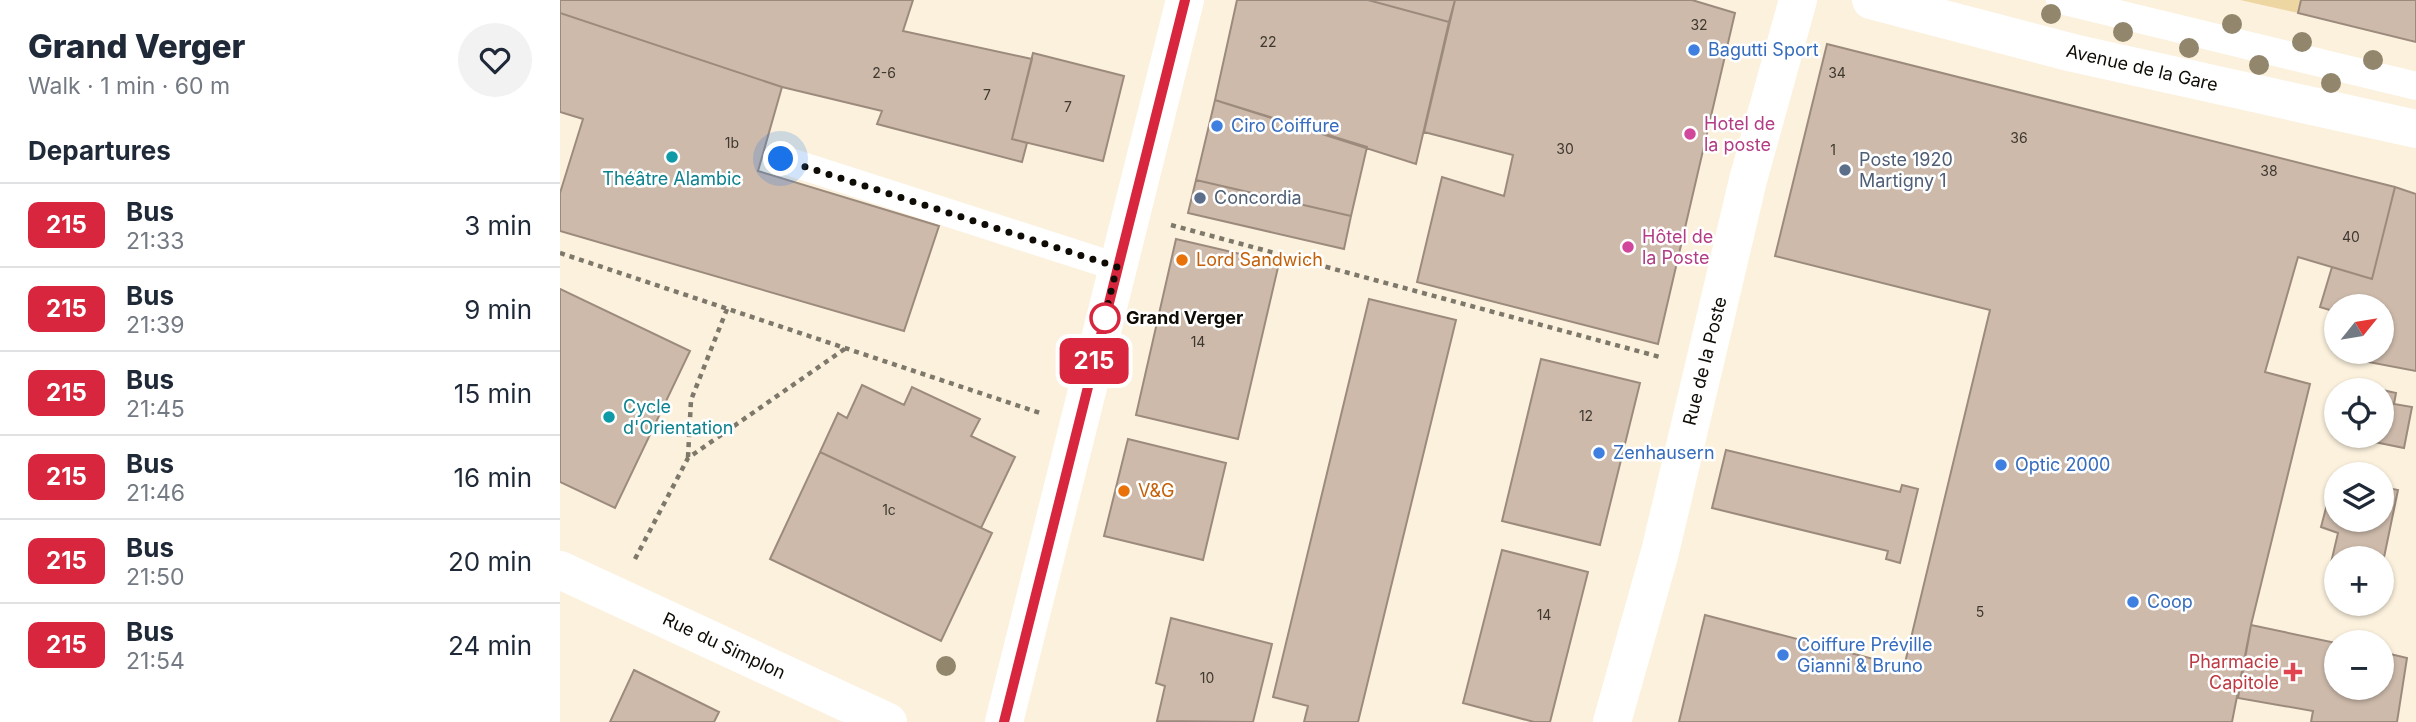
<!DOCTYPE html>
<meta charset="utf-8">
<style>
body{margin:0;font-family:Inter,sans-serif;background:#f2f2f3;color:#1f2937;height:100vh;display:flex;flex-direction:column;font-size:26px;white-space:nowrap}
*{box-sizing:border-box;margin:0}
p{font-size:23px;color:#747a83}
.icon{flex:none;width:38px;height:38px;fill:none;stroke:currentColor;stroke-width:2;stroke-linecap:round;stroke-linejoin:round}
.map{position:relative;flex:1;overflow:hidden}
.panel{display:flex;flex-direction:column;background:#fff;width:560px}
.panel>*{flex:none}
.badge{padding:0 14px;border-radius:10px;font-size:24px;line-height:46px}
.needle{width:46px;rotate:60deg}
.tools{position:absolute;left:1764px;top:294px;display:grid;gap:14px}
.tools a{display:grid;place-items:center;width:70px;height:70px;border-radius:50%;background:#fff;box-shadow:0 2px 5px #0004;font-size:35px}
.you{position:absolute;width:35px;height:35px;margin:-18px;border:5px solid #fff;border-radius:50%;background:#1a73e8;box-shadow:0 0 0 10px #1a73e833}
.map>.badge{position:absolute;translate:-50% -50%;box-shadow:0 0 0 4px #fff}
h2{padding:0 28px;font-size:26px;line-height:63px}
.round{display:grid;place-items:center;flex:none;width:74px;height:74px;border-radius:37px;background:#f2f2f3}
.head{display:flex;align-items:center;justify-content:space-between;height:119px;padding:0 28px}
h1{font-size:33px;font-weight:800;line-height:52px}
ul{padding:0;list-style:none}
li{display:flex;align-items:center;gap:21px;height:84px;padding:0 28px;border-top:2px solid #e0e1e3}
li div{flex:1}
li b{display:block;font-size:26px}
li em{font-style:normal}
li .badge{min-width:77px;font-weight:700;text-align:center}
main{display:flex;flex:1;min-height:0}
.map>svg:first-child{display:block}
</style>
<main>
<section class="panel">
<div class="head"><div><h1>Grand Verger</h1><p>Walk · 1 min · 60 m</p></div><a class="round"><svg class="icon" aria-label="heart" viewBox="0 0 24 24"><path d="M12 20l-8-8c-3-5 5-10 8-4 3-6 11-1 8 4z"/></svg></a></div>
<h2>Departures</h2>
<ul>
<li><span class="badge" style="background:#d7263d;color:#fff">215</span><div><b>Bus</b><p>21:33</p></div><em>3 min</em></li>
<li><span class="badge" style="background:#d7263d;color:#fff">215</span><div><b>Bus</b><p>21:39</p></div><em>9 min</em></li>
<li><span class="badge" style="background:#d7263d;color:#fff">215</span><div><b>Bus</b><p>21:45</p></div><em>15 min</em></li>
<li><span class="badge" style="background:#d7263d;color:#fff">215</span><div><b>Bus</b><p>21:46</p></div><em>16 min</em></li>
<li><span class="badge" style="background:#d7263d;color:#fff">215</span><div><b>Bus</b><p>21:50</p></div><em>20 min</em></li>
<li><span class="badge" style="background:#d7263d;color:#fff">215</span><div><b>Bus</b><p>21:54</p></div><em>24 min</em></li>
</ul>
</section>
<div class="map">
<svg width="1856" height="722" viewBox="0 0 1856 722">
<rect width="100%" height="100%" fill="#fbf1dd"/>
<!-- green -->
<path fill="#eed6a3" d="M1680 0H1741L1738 13Z"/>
<!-- building -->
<path fill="#cdbaab" stroke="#9c8b7d" stroke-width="2" d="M0 0H353L343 31 472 59 452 139 467 143 462 162 317 124 322 111 222 87 0 13Z
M677 0H808L889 22 856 164 655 100Z
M808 0H895L889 22Z
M895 0H1132L1175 13 1098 344 857 282 882 177 944 196 953 155 864 132Z
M1741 0H1856V42L1738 13Z
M0 13 222 87 198 171 379 226 344 331 0 231V193L23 119 0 112Z
M1267 44 1835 187 1812 279 1738 257 1705 372 1750 384 1691 625 1672 722H1119L1145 615 1344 667 1430 310 1215 256Z
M473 53 564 76 543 161 452 139Z
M655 100 807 147 791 216 636 180Z
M636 180 791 216 784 249 628 213Z
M1835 187 1856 194V371L1803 361 1804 352H1822V306H1776V312L1760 307 1772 267 1812 279Z
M616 239 719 263 678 439 576 415Z
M0 289 130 351 55 508 0 482Z
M809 299 896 320 798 722H744L748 706 713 697Z
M981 359 1080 383 1040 545 942 521Z
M302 385 344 405 352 387 420 419 411 436 455 457 421 528 260 452 278 413 287 418Z
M1801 385 1836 393 1834 404 1852 407 1844 448 1790 437 1822 436V390H1799Z
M568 439 666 463 643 560 544 536Z
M1166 450 1340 492 1342 485 1358 489 1340 563 1326 559 1328 551 1152 508Z
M260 452 432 533 381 641 210 559Z
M1822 487 1838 490 1822 567V558H1776V582L1767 580 1778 533 1761 527 1771 489 1776 490V520H1822Z
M942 550 1028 572 990 722H974L903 703Z
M611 618 712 644 693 722 597 721 605 686 596 683Z
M1691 625 1776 643V688H1822V652L1847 658 1837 722H1751L1753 711 1678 698Z
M74 670 159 712 154 722H50Z"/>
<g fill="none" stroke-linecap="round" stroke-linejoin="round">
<!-- path -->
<path stroke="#7e786b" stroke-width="4.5" stroke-dasharray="5 5" stroke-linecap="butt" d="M611 225 1100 357
M0 253 480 413
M128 457 131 400 167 309
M75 559 128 458 286 348"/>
<!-- pedestrian -->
<path stroke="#fff" stroke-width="28" d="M1500 0 1856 86
M221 159 557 267"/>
<!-- minor -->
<path stroke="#fff" stroke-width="38" d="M0 570 328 722
M444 722 625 0
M1052 722 1100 552 1188 180 1238 0"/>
<!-- tertiary -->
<path stroke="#fff" stroke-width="38" d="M1311 0 1513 53 1856 129"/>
</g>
<!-- trees -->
<g fill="#92866d">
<circle cx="1491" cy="14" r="10"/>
<circle cx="1672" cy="24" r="10"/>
<circle cx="1563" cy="32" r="10"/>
<circle cx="1742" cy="42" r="10"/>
<circle cx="1629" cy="48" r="10"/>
<circle cx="1813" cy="60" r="10"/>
<circle cx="1699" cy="65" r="10"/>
<circle cx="1771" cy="83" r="10"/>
<circle cx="386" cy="666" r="10"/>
</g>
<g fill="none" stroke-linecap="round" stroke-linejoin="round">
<defs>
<path id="line" d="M444 722 625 0"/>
</defs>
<!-- line casing -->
<use href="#line" stroke="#fff" stroke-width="16"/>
<!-- line -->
<use href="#line" stroke="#d7263d" stroke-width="10"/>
<!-- walk -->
<path stroke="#0f0c06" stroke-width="7" stroke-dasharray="0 12.6" d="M221 159 557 267 544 320 545 318"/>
</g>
<!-- markers -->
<g fill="#3f7fe0" stroke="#fff" stroke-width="2.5">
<circle cx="1134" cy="50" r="7"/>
<circle cx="657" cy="126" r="7"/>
<circle cx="1039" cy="453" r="7"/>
<circle cx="1441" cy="465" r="7"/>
<circle cx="1573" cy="602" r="7"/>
<circle cx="1223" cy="655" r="7"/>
</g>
<g fill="#d1479c" stroke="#fff" stroke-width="2.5">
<circle cx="1130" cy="134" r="7"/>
<circle cx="1068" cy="247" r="7"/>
</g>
<g fill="#0f9aa8" stroke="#fff" stroke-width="2.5">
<circle cx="112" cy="157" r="7"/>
<circle cx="49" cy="417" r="7"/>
</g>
<g fill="#5c6f8a" stroke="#fff" stroke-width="2.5">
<circle cx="1285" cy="170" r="7"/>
<circle cx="640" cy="198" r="7"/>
</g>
<g fill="#e8710a" stroke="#fff" stroke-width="2.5">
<circle cx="622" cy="260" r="7"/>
<circle cx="564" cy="491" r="7"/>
</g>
<circle fill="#fff" stroke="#d7263d" stroke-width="3.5" cx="545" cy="318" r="14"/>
<path fill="#e0444e" stroke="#fff" stroke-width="2.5" d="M1729.5 661.5h7v7h7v7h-7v7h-7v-7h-7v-7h7z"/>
<g text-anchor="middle" stroke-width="5" stroke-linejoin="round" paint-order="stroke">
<!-- number labels -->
<g font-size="14" fill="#3e382f">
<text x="1139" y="30">32</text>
<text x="708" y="47">22</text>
<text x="324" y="78">2-6</text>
<text x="1277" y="78">34</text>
<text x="427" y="100">7</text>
<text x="508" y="112">7</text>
<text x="1459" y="143">36</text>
<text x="172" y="148">1b</text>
<text x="1005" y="154">30</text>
<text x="1273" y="155">1</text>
<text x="1709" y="176">38</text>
<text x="1791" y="242">40</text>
<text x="638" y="347">14</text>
<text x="1026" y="421">12</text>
<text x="329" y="515">1c</text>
<text x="1420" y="617">5</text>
<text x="984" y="620">14</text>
<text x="647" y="683">10</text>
</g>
<!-- shop labels -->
<g font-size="18" fill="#366cbe" stroke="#fff" text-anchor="start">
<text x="1148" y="56">Bagutti Sport</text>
<text x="671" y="132">Ciro Coiffure</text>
<text x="1053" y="459">Zenhausern</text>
<text x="1455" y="471">Optic 2000</text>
<text x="1587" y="608">Coop</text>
<text x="1237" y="651">Coiffure Préville<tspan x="1237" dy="21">Gianni &amp; Bruno</tspan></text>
</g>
<!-- street labels -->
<g font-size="18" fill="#0f0c06" stroke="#fff">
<text transform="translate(1582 68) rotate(13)" y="6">Avenue de la Gare</text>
<text transform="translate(1145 361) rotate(-76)" y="6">Rue de la Poste</text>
<text transform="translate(164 646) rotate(25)" y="6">Rue du Simplon</text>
</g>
<!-- hotel labels -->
<g font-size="18" fill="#b23c85" stroke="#fff" text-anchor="start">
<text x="1144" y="130">Hotel de<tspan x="1144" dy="21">la poste</tspan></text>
<text x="1082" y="243">Hôtel de<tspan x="1082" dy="21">la Poste</tspan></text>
</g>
<!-- service labels -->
<g font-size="18" fill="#4e5e75" stroke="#fff" text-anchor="start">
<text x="1299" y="166">Poste 1920<tspan x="1299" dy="21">Martigny 1</tspan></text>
<text x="654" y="204">Concordia</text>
</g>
<!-- culture labels -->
<g font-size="18" fill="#0d838f" stroke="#fff">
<text x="112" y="185">Théâtre Alambic</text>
<text x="63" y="413" text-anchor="start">Cycle<tspan x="63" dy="21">d'Orientation</tspan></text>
</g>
<!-- food labels -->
<g font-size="18" fill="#c56008" stroke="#fff" text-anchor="start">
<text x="636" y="266">Lord Sandwich</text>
<text x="578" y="497">V&amp;G</text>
</g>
<!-- stop labels -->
<g font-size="18" font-weight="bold" fill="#0f0c06" stroke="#fff" text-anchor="start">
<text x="566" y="324">Grand Verger</text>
</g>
<!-- health labels -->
<g font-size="18" fill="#be3a42" stroke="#fff" text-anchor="end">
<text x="1719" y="668">Pharmacie<tspan x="1719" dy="21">Capitole</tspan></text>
</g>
</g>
</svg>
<div class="tools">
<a><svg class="needle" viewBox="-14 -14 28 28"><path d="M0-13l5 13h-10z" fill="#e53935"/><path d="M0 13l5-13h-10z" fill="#747a83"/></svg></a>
<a><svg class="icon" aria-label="locate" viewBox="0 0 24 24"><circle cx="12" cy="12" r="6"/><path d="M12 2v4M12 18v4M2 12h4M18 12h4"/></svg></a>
<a><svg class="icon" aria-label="layers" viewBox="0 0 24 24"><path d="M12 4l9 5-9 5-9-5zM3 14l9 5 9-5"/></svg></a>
<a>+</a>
<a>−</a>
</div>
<div class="you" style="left:221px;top:159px"></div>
<b class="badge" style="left:534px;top:361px;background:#d7263d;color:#fff">215</b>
</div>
</main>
